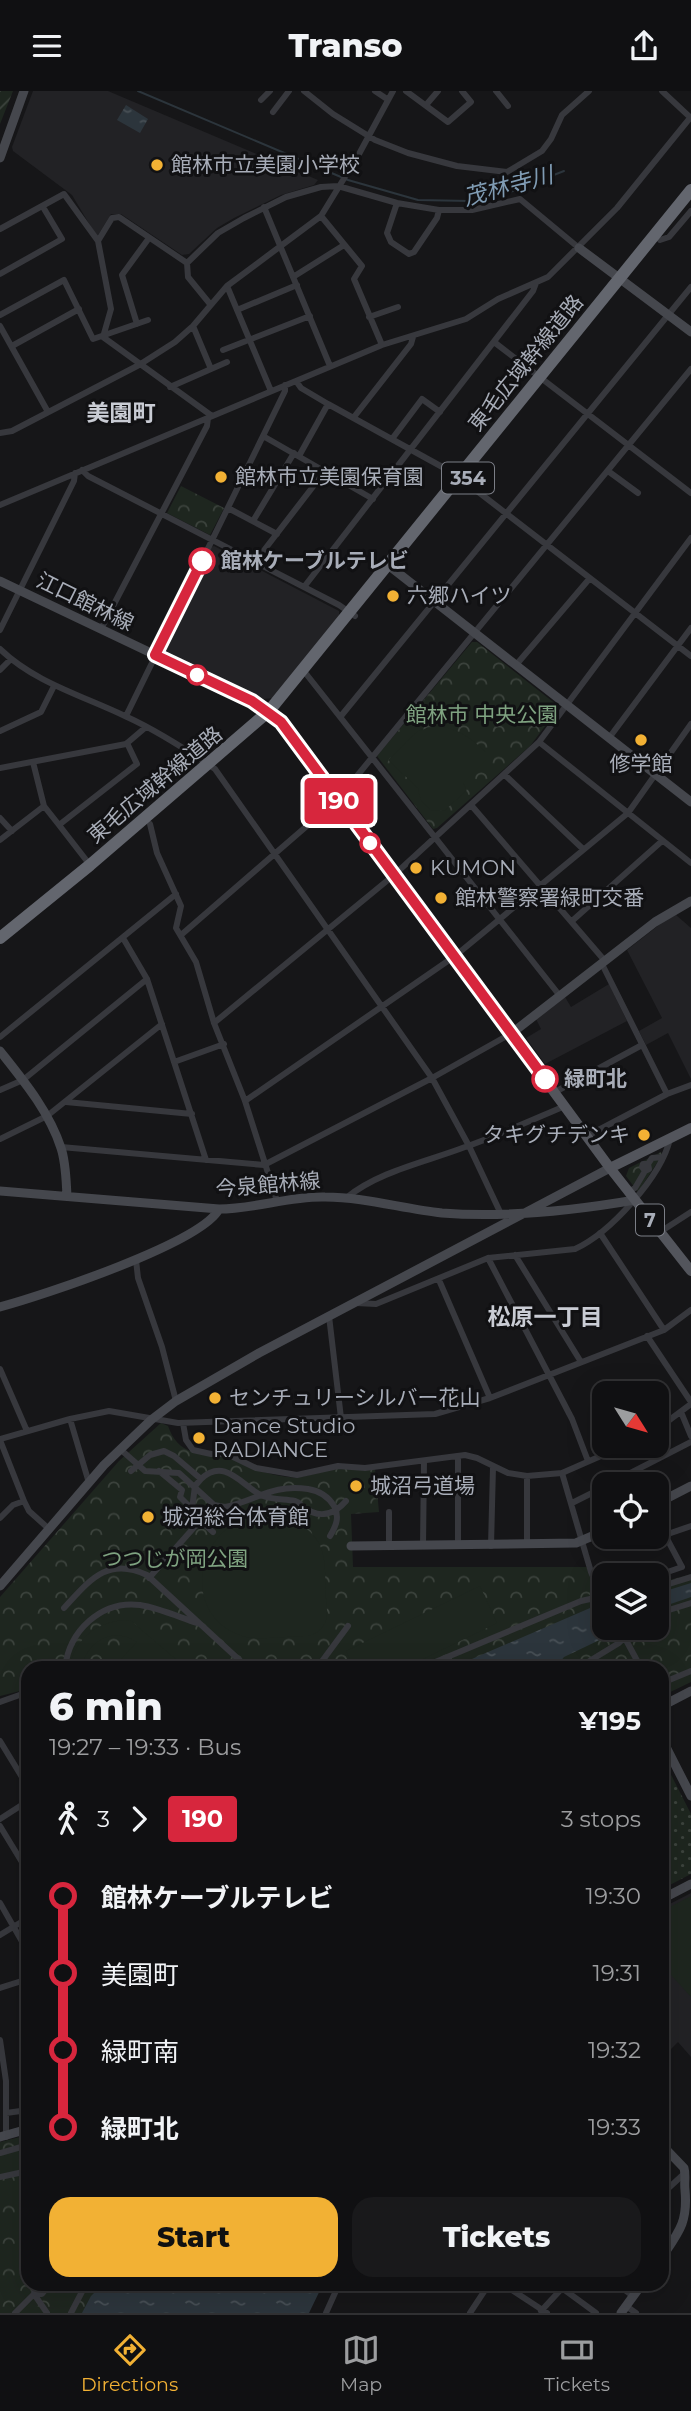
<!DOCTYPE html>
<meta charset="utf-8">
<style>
body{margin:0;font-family:Montserrat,"Noto Sans JP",sans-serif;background:#19191b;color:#f1f3f6;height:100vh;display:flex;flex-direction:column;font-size:26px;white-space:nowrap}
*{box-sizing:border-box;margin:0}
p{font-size:23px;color:#9c9d9f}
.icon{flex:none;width:38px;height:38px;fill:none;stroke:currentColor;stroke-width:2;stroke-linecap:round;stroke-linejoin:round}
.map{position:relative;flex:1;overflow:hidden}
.panel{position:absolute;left:21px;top:1570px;width:648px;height:630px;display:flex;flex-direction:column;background:#101012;border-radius:21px;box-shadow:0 7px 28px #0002,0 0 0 2px #303032}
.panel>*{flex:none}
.badge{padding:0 14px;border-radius:5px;font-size:24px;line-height:46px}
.needle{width:46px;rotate:127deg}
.buttons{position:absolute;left:592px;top:1290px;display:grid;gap:14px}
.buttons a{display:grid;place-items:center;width:77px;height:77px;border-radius:14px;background:#101012;box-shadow:0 7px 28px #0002,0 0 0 2px #303032;font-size:35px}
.map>.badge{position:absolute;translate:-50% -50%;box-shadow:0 0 0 4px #fff}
.legs{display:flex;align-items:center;gap:10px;height:77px;padding:0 28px;font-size:23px}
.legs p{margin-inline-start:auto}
.head{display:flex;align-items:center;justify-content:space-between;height:119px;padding:0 28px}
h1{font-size:38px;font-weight:800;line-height:52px}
.action{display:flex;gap:14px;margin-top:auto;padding:14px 28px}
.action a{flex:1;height:80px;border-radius:21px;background:#f2b134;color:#111;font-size:28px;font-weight:800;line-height:80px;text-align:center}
.action a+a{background:#19191b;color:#f1f3f6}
ul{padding:0 28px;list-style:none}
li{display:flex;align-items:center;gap:24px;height:77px;font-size:26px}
li i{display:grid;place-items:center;width:10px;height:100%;margin:0 9px;background:currentColor}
li i::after{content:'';width:18px;height:18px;margin:-9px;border:5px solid;border-radius:50%;background:#101012}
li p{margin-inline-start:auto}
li:first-child i{background:linear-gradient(#0000 50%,currentColor 0)}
li:last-child i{background:linear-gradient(currentColor 50%,#0000 0)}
header{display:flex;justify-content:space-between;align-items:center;height:91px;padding:0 28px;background:#101012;font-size:32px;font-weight:800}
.tabs{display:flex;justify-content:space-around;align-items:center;height:98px;border-top:2px solid #303032;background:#101012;font-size:19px;color:#9c9d9f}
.tabs a{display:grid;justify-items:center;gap:4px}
.tabs .on{color:#f2b134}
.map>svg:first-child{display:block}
</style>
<header><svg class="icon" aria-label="menu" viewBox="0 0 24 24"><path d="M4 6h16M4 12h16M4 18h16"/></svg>Transo<svg class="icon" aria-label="share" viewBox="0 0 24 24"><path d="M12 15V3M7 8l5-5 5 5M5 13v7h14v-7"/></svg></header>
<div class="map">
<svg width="691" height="2222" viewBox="0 0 691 2222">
<defs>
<pattern id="grass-dots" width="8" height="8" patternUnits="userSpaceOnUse" patternTransform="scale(1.75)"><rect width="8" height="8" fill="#1e261f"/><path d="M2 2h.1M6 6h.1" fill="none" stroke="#3c433d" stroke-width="1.8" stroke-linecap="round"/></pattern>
<pattern id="park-crowns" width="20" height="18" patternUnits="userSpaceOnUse" patternTransform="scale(1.75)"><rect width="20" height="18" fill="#1e261f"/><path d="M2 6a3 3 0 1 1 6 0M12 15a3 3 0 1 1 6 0" fill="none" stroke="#3c433d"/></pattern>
<pattern id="garden-furrows" width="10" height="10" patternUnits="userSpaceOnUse" patternTransform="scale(1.75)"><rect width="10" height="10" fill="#1e261f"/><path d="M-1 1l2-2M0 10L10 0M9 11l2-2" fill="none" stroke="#3c433d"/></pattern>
<pattern id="water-ripples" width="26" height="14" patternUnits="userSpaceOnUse" patternTransform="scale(1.75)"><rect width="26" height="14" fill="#2c353c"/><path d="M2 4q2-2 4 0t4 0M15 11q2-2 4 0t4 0" fill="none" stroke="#485056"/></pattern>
</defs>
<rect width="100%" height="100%" fill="#161618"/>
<!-- built -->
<path fill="#222225" d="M33 0H108L318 89 314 94 281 104 234 127 217 137 189 163 182 164 121 123H111L97 146 72 104 13 60 12 56Z
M214 455 339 520V526L273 607 264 608 161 560 211 456Z
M676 824 691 837V988L668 942 646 954 639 940 662 927 627 859 664 830Z
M609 893 627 930 545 973 526 947 541 938 536 928 565 906 571 916Z
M691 1802V1966L678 1951 662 1967V1817Z"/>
<!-- grass -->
<path fill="url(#grass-dots)" d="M662 1666 691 1723V1783L662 1798Z"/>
<!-- park -->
<path fill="url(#park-crowns)" d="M181 395 224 417 210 444 167 422Z
M472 551H477L557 614 558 618 530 655 437 737 433 738 377 665Z
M661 1061 662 1064 638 1101 626 1085 629 1077Z
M161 1332 168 1335C178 1364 198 1362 224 1366 236 1368 247 1377 259 1380 272 1383 288 1388 301 1386 313 1384 326 1379 338 1378 351 1377 362 1381 375 1378L379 1421 351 1423 353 1476H586L604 1484V1536H656V1493L691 1483V1591L662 1605V1577H28V1598L0 1605V1506L119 1370Z
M28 2044V2193H105L87 2222H0V2051Z"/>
<!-- garden -->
<path fill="url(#garden-furrows)" d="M0 0H13L0 33Z"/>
<!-- pitch -->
<path fill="#1e261f" d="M435 635C456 636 471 647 486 661V669L463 692 467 699 444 720 430 719 421 709 418 700 419 698 388 669 418 640Z
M260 1423C284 1422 315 1435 322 1460 326 1472 325 1487 325 1499 326 1509 329 1523 325 1532 321 1540 315 1543 308 1545 290 1545 258 1550 242 1545 178 1524 196 1432 260 1423Z
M480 1495 497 1532 405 1577H354L346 1560Z
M130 1529 186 1577H113L137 1551C114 1535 86 1550 82 1577H69C76 1546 98 1529 130 1529Z
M691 1805V1906L662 1874V1820Z"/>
<!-- water -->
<path fill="url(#water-ripples)" d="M126 14 148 28 140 42 117 29Z
M691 1492V1506L656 1518V1503Z
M597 1514H604V1536L622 1537 613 1545 610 1544 564 1566 560 1571 545 1577H451Z
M103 2193H323L309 2222H82L91 2205Z"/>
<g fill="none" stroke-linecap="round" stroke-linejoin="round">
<!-- stream -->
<path stroke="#2c353c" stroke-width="2" d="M138 0 348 89 418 109 470 110 513 100 564 80"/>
<!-- street -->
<path stroke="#37383d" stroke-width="6" d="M304 0 333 23 375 49 408 62 457 75 507 81 542 60 551 48 562 24 589 0
M375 0 387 8
M406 0 448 31 471 11 462 0
M496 0 508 15
M662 0 691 27
M261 9 270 0
M426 14 438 0
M273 21 289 0
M397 112 387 142 391 151 409 163 414 161 437 127 439 119
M264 116 330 275
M321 125 362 175 354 188 382 254
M0 138 64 103 98 150
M660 149 669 146 691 120
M187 172 218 142 244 127 286 106 321 96 338 95 397 112 439 119H472L520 108 579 157
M187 172 188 186 210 213
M0 183 62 148 43 116
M293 186 344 154
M227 195 271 300
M237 219 297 194
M0 224 64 189 93 248 148 229
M369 226 398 216
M137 233 122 184 149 147
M0 235 48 321
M193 235 211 278
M103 246 111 218 98 150 112 127 119 126 187 172
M103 246 212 325
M494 251 691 402
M12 255 79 218
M223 259 310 225
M296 290 301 297 328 313 455 383 691 565
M170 296 227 271
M354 326 411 253 413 246
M0 342 12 340 139 274 175 251 193 235 227 195 321 125 359 63 393 0
M263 345 373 408
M392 348 422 308 440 321
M299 365 328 313
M82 379 88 385 339 514 355 525
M608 380 638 402
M0 414 382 254 466 228 498 208 548 186 617 117 690 27
M228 417 277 443
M253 430 294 362
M255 471 325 380
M304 496 533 200 536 192
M101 538 207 335 208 327
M0 539 74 390 75 382
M0 558C35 592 84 605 127 626 158 640 187 659 215 678L432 987 469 1055 501 1123
M516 574 590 487
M0 579 11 568
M307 584 560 905
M126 625 285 300V294
M341 625 691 196
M0 640 41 621 54 595
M609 647 691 537
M539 651 691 772
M33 671 44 715 59 734
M0 677 126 653 146 636
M505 684 583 758
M471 714 605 870
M0 727 12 740
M150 733 157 762 181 815 176 837 196 871 214 932 245 1010 277 1110
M0 749 44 715
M90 774 59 734 137 673 127 652
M572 830 662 750
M181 844 338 708 691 278
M123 847 147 888 206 1069
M602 873 667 1003
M214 932 394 784 539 651 691 447
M0 946 176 803
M174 971 224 953
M0 999 23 989 147 888
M555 1001 642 954
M245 1010 455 865 628 722 691 633
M66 1011 192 1023
M587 1045 667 1003 691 994
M0 1048 47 1025 162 933
M61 1056 264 1074 432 987 512 942
M648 1073H643L642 1076 645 1080 649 1078 648 1073 652 1067 663 1066
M628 1101 635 1097 645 1080
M346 1107C379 1080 426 1071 465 1056 499 1044 532 1029 565 1015
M660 1141 691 1121
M600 1142 664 1239
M515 1164 581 1271
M488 1167 572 1328 588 1370
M136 1169 138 1187 162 1256 176 1310
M439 1189 490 1307
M356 1212 376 1213 488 1167 575 1158C610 1142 661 1086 670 1048
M329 1225 341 1327
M647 1245 691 1311
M0 1278 27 1340
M681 1321 691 1345
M70 1328 89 1392
M183 1332 186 1349 193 1359 211 1363H227L256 1377 297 1384 338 1375 365 1377 465 1364 477 1367 508 1382 527 1385 562 1382 626 1354
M656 1339 691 1313
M0 1348 70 1328 109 1320 178 1332 435 1323 490 1307 664 1239 691 1219
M0 1349 24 1410
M120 1358 145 1380 179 1382 214 1414 225 1416C258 1409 271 1393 308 1398 320 1400 328 1405 334 1415 340 1426 336 1435 330 1445
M131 1380 150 1364 164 1360 174 1365 201 1388C226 1365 243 1397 263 1405 274 1409 284 1408 295 1410 299 1411 300 1413 303 1416 319 1428 334 1424 346 1410
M159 1380 182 1399 180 1406 192 1418 194 1424 213 1441
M562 1382 591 1481 614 1484
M609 1393 691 1351
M572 1412 604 1396
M192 1418 195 1395 201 1388
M0 1427 13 1414 24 1410 29 1420 49 1438
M656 1427 682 1476 656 1485
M665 1444 691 1435
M389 1454V1421
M527 1454V1385
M423 1455 424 1370
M458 1455V1365
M491 1455 493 1376
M591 1481 603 1508
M149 1487 214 1414
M656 1497 691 1486
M64 1517C89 1490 107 1465 147 1484L248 1577
M656 1523 691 1512
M619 1536 641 1577
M65 1577C69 1540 101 1509 140 1514 159 1517 179 1526 197 1532
M317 1577 348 1535
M421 1577 581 1510 604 1505
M578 1577 619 1552 635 1536
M662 1592 691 1580
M22 1603 28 1613
M0 1611 28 1601
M0 1650 28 1696
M0 1728 28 1710
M0 1735 28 1781
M0 1812 28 1861
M0 1844 28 1827
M21 1890 28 1912
M0 1897 28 1888
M0 1949 6 1990V2046
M6 2022 28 2019
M0 2062 28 2054
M0 2086 28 2080
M662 2103 686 2081
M503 2193 547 2222
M617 2193 633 2205
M562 2197 596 2222
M626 2215 636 2222
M541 2220 566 2193
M15 2222 34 2203 35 2193
M47 2222 34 2203H42L50 2193
M71 2222 86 2193
M326 2222 339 2193
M470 2222 489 2193"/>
<!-- secondary -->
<path stroke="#45474d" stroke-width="9" d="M0 67 24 0
M579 157 691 241
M388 474 691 711
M0 490 252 610 269 620
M512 942 655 831 691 810
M0 960C23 989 49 1020 61 1057 66 1072 66 1089 67 1105
M0 1100 219 1118C255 1118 289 1105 325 1106 365 1106 403 1118 442 1122 507 1127 571 1120 635 1109
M0 1216C41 1205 202 1152 219 1118
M656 1413 691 1395
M351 1455 576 1452 604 1440
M0 1495 104 1374 151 1329 176 1310 259 1262 610 1077
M662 1615 691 1600
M662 1648 691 1705
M662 1808 691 1793
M0 2046 28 2038
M662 2054 684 2077C686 2084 684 2092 685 2099 688 2131 679 2141 662 2166
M621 2222 642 2193"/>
<!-- primary -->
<path stroke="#53555c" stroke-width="10" d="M269 620 286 637 610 1077 691 1180
M610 1077 691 1037"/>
<!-- highway -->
<path stroke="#63666e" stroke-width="12" d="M0 847 90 774 269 620 691 99"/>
</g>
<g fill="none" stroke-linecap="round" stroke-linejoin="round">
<defs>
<path id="line-1" d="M202 470 155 564 252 610 281 631 545 988"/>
</defs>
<!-- line-1 casing -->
<use href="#line-1" stroke="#fff" stroke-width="16"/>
<!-- line-1 -->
<use href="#line-1" stroke="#d7263d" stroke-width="10"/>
</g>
<!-- markers -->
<g fill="#f2b134" stroke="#111113" stroke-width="2.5">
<circle cx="157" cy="74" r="7"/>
<circle cx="221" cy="386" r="7"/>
<circle cx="393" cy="505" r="7"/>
<circle cx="641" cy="649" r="7"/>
<circle cx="416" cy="777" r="7"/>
<circle cx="441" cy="807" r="7"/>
<circle cx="644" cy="1044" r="7"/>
<circle cx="215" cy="1307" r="7"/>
<circle cx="199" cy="1347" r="7"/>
<circle cx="356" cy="1395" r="7"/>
<circle cx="148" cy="1426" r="7"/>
</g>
<g fill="#fff" stroke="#d7263d" stroke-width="3.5">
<circle cx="202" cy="470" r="12"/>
<circle cx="197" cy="584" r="9"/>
<circle cx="370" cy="752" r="9"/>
<circle cx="545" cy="988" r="12"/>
</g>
<g text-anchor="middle" stroke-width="6" stroke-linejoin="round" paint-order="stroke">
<!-- shield labels -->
<g fill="#111113" stroke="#7b7e86" stroke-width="2">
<rect x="442" y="371.5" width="52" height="31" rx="5"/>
<rect x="636" y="1113.5" width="28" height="31" rx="5"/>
</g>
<g font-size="19" font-weight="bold" fill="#a8adb8">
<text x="468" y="394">354</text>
<text x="650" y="1136">7</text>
</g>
<!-- poi labels -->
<g font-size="21" fill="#a8adb8" stroke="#111113" text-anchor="start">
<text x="171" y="81">館林市立美園小学校</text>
<text x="235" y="393">館林市立美園保育園</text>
<text x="407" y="512">六郷ハイツ</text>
<text x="641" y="680" text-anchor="middle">修学館</text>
<text x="430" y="784">KUMON</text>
<text x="455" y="814">館林警察署緑町交番</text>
<text x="630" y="1051" text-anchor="end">タキグチデンキ</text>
<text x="229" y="1314">センチュリーシルバー花山</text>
<text x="213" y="1342">Dance Studio<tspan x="213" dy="24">RADIANCE</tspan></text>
<text x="370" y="1402">城沼弓道場</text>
<text x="162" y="1433">城沼総合体育館</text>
</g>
<!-- street labels -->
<g font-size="21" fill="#a8adb8" stroke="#111113">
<text transform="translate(526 272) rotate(-51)" y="7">東毛広域幹線道路</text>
<text transform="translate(85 511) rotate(26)" y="7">江口館林線</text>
<text transform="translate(155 694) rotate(-40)" y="7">東毛広域幹線道路</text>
<text transform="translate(268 1094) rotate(-5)" y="7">今泉館林線</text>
</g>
<!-- stop labels -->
<g font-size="21" font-weight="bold" fill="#a8adb8" stroke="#111113" text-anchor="start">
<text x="221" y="477">館林ケーブルテレビ</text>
<text x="564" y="995">緑町北</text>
</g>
<!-- park labels -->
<g font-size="21" fill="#7fa381" stroke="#111113">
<text x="482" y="631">館林市 中央公園</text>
<text x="175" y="1475">つつじが岡公園</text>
</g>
<!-- water labels -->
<g font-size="23" font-style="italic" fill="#7f9bb3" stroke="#111113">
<text transform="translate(508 95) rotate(-15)" y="8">茂林寺川</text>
</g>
<!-- neighbourhood labels -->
<g font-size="23" font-weight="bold" fill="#c9ccd4" stroke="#111113">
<text x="121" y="330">美園町</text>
<text x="545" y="1234">松原一丁目</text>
</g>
</g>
</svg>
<div class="buttons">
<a><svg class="needle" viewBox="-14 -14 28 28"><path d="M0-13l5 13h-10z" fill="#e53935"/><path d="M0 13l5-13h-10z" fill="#9c9d9f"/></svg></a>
<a><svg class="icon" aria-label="locate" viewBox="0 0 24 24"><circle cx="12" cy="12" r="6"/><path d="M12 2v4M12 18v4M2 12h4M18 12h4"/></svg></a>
<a><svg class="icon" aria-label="layers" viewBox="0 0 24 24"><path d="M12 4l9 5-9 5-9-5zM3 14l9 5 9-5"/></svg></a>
</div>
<b class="badge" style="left:339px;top:710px;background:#d7263d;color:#fff">190</b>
<section class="panel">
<div class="head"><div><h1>6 min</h1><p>19:27 – 19:33 · Bus</p></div><b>¥195</b></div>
<div class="legs"><svg class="icon" aria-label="walk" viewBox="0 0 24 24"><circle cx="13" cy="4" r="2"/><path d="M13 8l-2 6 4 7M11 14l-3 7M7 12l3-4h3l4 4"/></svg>3<svg class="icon" aria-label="forward" viewBox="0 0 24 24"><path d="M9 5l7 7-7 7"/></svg><b class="badge" style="background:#d7263d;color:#fff">190</b><p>3 stops</p></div>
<ul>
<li><i style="color:#d7263d"></i><b>館林ケーブルテレビ</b><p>19:30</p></li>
<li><i style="color:#d7263d"></i><span>美園町</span><p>19:31</p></li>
<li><i style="color:#d7263d"></i><span>緑町南</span><p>19:32</p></li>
<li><i style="color:#d7263d"></i><b>緑町北</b><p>19:33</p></li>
</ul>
<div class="action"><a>Start</a><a>Tickets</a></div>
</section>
</div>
<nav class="tabs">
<a class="on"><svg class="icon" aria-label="directions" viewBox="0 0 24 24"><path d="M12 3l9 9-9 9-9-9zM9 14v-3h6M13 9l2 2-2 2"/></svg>Directions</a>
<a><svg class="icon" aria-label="map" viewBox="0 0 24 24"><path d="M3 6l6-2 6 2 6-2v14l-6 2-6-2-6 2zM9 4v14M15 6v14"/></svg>Map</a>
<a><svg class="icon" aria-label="tickets" viewBox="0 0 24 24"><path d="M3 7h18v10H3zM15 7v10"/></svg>Tickets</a>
</nav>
